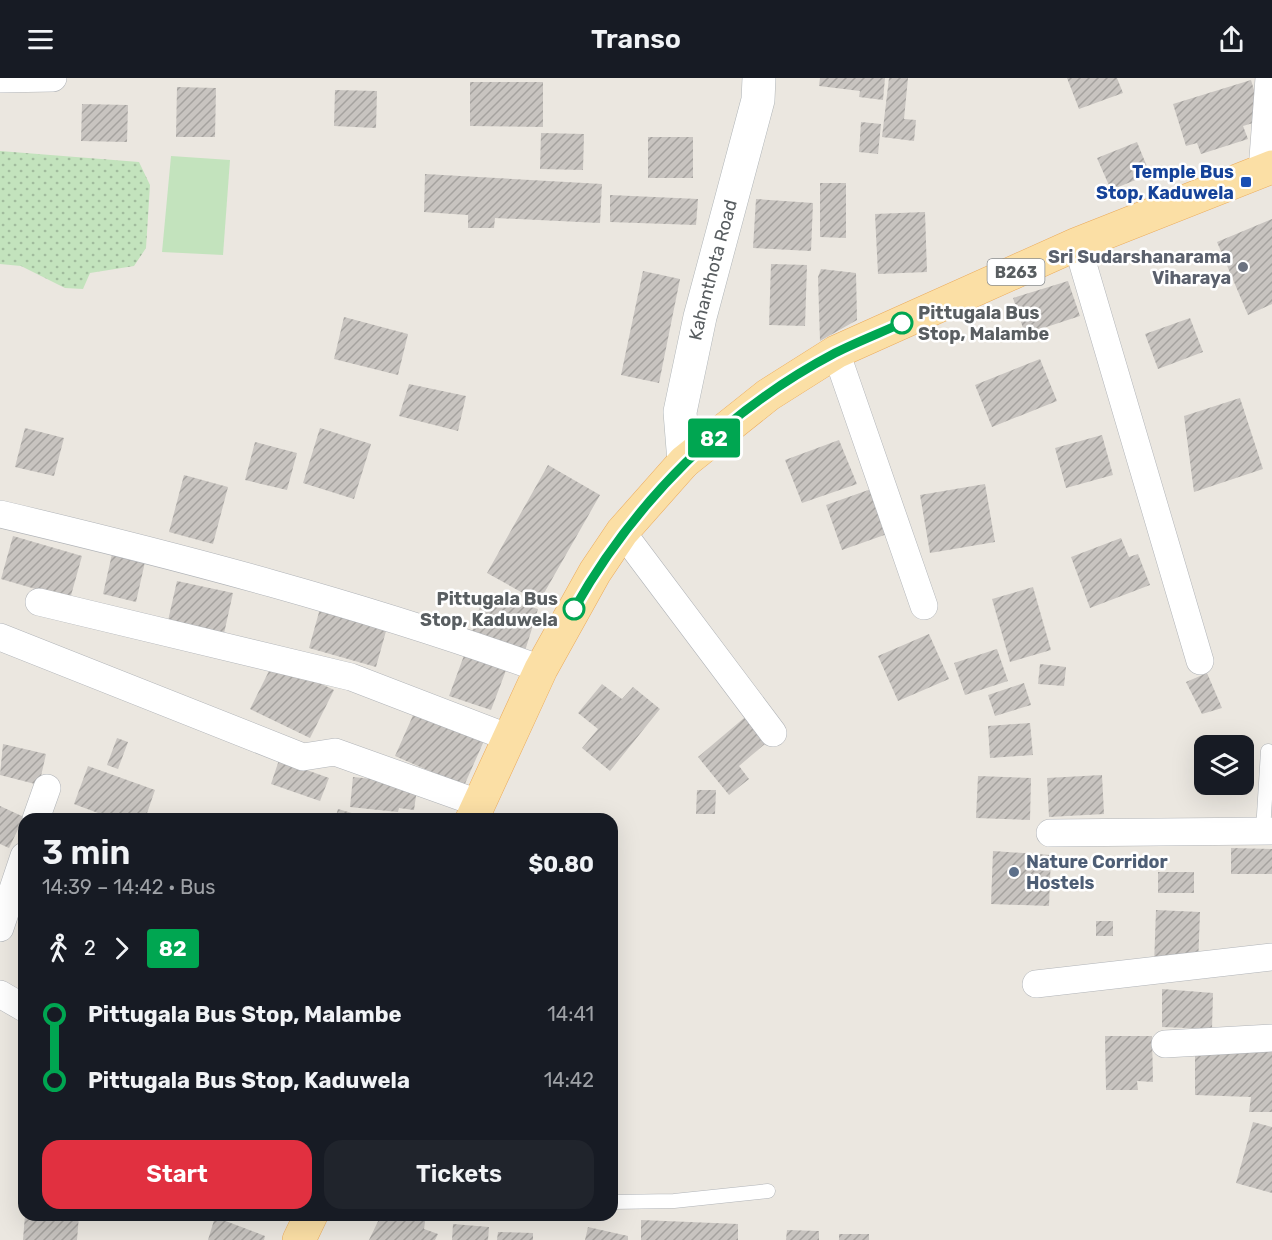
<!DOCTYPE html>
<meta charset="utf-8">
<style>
body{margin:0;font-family:Rubik,sans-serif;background:#20242c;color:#f1f3f6;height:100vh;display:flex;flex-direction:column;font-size:22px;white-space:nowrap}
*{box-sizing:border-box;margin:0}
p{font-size:20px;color:#9ea1a6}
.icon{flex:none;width:33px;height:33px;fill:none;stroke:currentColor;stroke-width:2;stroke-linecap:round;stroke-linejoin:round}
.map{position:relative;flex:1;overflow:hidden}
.drawer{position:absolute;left:18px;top:735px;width:600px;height:408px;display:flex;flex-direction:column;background:#171b24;border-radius:18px;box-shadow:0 6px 24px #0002}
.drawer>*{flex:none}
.badge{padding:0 12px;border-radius:4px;font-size:21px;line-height:39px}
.controls{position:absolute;left:1194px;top:657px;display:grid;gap:12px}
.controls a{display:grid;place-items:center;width:60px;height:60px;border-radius:12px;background:#171b24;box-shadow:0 6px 24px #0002;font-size:30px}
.map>.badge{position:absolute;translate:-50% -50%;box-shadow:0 0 0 3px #fff}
.legs{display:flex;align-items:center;gap:9px;height:66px;padding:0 24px;font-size:20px}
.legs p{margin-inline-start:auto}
.headline{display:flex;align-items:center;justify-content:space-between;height:102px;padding:0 24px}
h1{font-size:33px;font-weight:600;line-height:45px}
.primary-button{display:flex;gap:12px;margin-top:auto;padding:12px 24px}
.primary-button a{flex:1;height:69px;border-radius:18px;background:#e13040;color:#fff;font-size:24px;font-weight:600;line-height:69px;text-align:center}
.primary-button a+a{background:#20242c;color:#f1f3f6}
ul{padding:0 24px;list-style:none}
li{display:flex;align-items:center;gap:21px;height:66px;font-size:22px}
li i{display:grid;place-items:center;width:9px;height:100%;margin:0 8px;background:currentColor}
li i::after{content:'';width:15px;height:15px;margin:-8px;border:4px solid;border-radius:50%;background:#171b24}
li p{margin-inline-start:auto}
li:first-child i{background:linear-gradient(#0000 50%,currentColor 0)}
li:last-child i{background:linear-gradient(currentColor 50%,#0000 0)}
header{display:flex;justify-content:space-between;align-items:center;height:78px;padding:0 24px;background:#171b24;font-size:27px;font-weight:600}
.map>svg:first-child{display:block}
</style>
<header><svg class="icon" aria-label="menu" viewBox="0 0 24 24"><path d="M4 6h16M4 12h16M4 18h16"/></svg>Transo<svg class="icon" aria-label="share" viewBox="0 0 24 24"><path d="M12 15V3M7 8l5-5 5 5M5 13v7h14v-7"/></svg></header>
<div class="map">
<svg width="1272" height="1162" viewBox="0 0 1272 1162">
<defs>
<pattern id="grass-dots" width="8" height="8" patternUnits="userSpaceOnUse" patternTransform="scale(1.5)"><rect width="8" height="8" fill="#c3e3bd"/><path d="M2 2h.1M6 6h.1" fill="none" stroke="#a1bb9d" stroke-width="1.8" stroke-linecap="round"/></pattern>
<pattern id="building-hatch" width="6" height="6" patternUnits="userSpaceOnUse" patternTransform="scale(1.5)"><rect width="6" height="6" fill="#c8c4c0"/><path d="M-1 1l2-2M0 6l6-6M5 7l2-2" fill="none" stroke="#a5a29f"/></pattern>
</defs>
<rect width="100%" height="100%" fill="#ebe7e0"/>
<!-- grass -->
<path fill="url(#grass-dots)" d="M0 73 139 84 150 107 146 170 134 188 90 195 83 211 65 210 21 188 0 186Z"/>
<!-- pitch -->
<path fill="#c3e3bd" d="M171 78 230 82 223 177 162 174Z"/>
<!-- building -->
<path fill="url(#building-hatch)" d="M820 0H885L883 22 859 19 860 13 819 8Z
M889 0H908L904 41 916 42 914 63 882 59Z
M1067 0H1117L1123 15 1079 31Z
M1251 2 1263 42 1243 48 1248 61 1201 76 1197 65 1186 68 1173 26Z
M470 4H543V49L470 48Z
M177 9 216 10 215 59H176Z
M335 12 377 13 376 50 334 48Z
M82 26 128 27 127 64 81 63Z
M861 44 881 46 878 76 859 74Z
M541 55 584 56 583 92 540 91Z
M648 59H693V100H648Z
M1137 64 1150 96 1111 112 1097 80Z
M425 96 602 106 600 145 495 140 494 150H468V137L424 134Z
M820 105H846V160L820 159Z
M610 117 698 121 696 147 610 144Z
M756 121 813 125 811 173 753 170Z
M925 134 927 194 878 196 875 136Z
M1272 141V226L1248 237 1217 164Z
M771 186 807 187 805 248 769 247Z
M821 191 856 195 857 242 820 263 818 199Z
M643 193 680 201 659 305 621 297Z
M1068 203 1080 238 1025 256 1013 220Z
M344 239 408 256 398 297 334 281Z
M1190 240 1203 274 1158 291 1145 256Z
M1040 281 1057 323 992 349 975 307Z
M409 306 466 318 458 353 399 338Z
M1240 320 1263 391 1194 414 1184 338Z
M25 350 64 360 54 398 15 389Z
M320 350 371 366 354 421 303 405Z
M1102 357 1113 397 1066 410 1055 370Z
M839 362 857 406 802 425 785 382Z
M255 364 297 375 287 412 245 402Z
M548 387 600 417 539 524 487 495Z
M184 397 228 409 213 466 169 454Z
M985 406 995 464 930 475 920 417Z
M874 410 890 455 842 472 826 427Z
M13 458 82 478 70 521 1 501Z
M1121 460 1129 479 1138 476 1150 507 1090 530 1071 479Z
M112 476 145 484 136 524 103 516Z
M177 503 233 515 223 560 167 547Z
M1033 509 1051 572 1010 584 992 521Z
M484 515 538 531 525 573 471 557Z
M321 527 388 546 376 589 309 570Z
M929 556 949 601 898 623 878 578Z
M997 571 1008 603 965 617 954 585Z
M466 572 508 587 491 632 449 618Z
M274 583 334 612 310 660 250 631Z
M1040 586 1066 589 1064 608 1038 606Z
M1207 595 1222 630 1202 636 1186 604Z
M1024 605 1031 627 995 638 988 617Z
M602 606 622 621 633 609 660 631 610 693 582 670 598 651 578 635Z
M418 626 487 656 464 708 395 678Z
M750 635 772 660 739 688 749 701 729 717 698 679Z
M1030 645 1033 677 990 680 988 648Z
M117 660 128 664 118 691 107 687Z
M3 666 46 676 39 707 0 697Z
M279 682 329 700 320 723 271 706Z
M88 688 155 712 145 741H114L74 726Z
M1102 697 1104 736 1049 739 1047 700Z
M978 698 1031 700 1030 742 976 740Z
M353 699 402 704 417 711 414 732 399 730 398 734 350 729Z
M697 712H716L715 736H696Z
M0 728 24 739 9 770 0 766Z
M338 731 369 740V741H335Z
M1231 770 1272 771V796H1231Z
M993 773 1051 777 1049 828 991 826Z
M1158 794H1194V815H1158Z
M1156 832 1200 834 1198 888 1154 887Z
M1096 843H1113V858H1096Z
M1162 911 1213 915 1212 951 1162 949Z
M1105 958H1152L1153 1004 1137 1003 1138 1012H1106Z
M1195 967H1272V1034H1249L1251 1019 1195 1017Z
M1253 1044 1272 1049V1115L1236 1105Z
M25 1137H79L77 1162H23Z
M381 1137H426L424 1151 438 1156 435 1162H369Z
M215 1139 265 1158 264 1162H208Z
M641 1142 738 1146V1162H641Z
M453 1146 489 1149 488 1162H452Z
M588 1149 628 1158V1162H585Z
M787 1152 819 1153V1162H786Z
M498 1154 533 1155V1162H497Z
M839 1156H869V1162H839Z"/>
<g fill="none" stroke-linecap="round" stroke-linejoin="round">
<defs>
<path id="service" d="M1263 753 1268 673
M612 1124 674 1123 768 1113"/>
<path id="minor" d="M0 1 53 0
M1262 93 1269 0
M1077 166 1200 583
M836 274 924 528
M0 436C182 479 364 527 541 591
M622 454 773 655
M39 524 351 599 507 659
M0 559 303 679 335 674 478 725
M36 741 47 710
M1050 755 1272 753
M0 850 24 778
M1036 906 1272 879
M0 916 24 930
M1165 966 1272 960"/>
<g id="secondary">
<path id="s1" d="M684 384 680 334 700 239 758 22 759 0"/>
</g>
<path id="primary" d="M472 741 541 591 595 494 622 454 684 384 768 317 836 274 1077 166 1272 89
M299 1162 311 1137"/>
</defs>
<!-- service casing -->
<use href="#service" stroke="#b1b4b8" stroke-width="15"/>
<!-- minor casing -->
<use href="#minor" stroke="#b1b4b8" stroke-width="28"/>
<!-- secondary casing -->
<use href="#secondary" stroke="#b0b5b8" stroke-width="34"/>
<!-- primary casing -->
<use href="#primary" stroke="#ebaa5a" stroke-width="34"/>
<!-- service -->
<use href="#service" stroke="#fff" stroke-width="14"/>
<!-- minor -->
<use href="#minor" stroke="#fff" stroke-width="27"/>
<!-- secondary -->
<use href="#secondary" stroke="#fff" stroke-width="33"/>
<!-- primary -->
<use href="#primary" stroke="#fbdfa5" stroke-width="33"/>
</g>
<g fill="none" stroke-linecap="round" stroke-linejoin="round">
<defs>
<path id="line-1" d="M574 531C635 423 725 333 835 275 857 264 880 255 902 245"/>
</defs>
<!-- line-1 casing -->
<use href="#line-1" stroke="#fff" stroke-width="14"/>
<!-- line-1 -->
<use href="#line-1" stroke="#00a651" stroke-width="9"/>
</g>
<!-- markers -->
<rect fill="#1a4fb4" stroke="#fff" stroke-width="2" x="1240" y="98" width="12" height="12" rx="3"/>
<circle fill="#6b7280" stroke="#fff" stroke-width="2" cx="1243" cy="189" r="6"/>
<g fill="#fff" stroke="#00a651" stroke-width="3">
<circle cx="902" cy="245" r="10"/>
<circle cx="574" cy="531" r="10"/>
</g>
<circle fill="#5c6f8a" stroke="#fff" stroke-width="2" cx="1014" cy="794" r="6"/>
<g text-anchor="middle" stroke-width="5" stroke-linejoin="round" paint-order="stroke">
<!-- shield labels -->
<rect fill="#fff" stroke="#8b8e90" stroke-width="1.5" x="987.5" y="181" width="57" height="26" rx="4.5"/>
<g font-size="16" font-weight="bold" fill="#595e61">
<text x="1016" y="200">B263</text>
</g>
<!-- transit labels -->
<g font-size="18" font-weight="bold" fill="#164399" stroke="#fff" text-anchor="end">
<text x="1234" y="100">Temple Bus<tspan x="1234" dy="21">Stop, Kaduwela</tspan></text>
</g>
<!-- worship labels -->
<g font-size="18" font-weight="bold" fill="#5b616d" stroke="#fff" text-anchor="end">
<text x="1231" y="185">Sri Sudarshanarama<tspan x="1231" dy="21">Viharaya</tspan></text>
</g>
<!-- street labels -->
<g font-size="18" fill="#595e61" stroke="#fff">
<text dy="6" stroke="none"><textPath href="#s1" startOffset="196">Kahanthota Road</textPath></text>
</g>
<!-- stop labels -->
<g font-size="18" font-weight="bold" fill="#595e61" stroke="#fff" text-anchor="start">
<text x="918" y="241">Pittugala Bus<tspan x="918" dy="21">Stop, Malambe</tspan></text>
<text x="558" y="527" text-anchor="end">Pittugala Bus<tspan x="558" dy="21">Stop, Kaduwela</tspan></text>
</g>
<!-- service labels -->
<g font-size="18" font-weight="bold" fill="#4e5e75" stroke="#fff" text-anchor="start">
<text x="1026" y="790">Nature Corridor<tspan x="1026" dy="21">Hostels</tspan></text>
</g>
</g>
</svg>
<div class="controls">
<a><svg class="icon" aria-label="layers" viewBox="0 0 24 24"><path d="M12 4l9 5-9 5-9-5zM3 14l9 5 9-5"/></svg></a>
</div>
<b class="badge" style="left:714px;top:360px;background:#00a651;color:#fff">82</b>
<section class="drawer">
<div class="headline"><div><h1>3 min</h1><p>14:39 – 14:42 · Bus</p></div><b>$0.80</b></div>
<div class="legs"><svg class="icon" aria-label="walk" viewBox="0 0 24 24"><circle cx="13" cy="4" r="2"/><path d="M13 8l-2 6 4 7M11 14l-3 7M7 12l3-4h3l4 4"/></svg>2<svg class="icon" aria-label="forward" viewBox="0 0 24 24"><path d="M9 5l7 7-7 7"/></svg><b class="badge" style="background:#00a651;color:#fff">82</b></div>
<ul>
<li><i style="color:#00a651"></i><b>Pittugala Bus Stop, Malambe</b><p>14:41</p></li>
<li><i style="color:#00a651"></i><b>Pittugala Bus Stop, Kaduwela</b><p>14:42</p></li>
</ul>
<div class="primary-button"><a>Start</a><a>Tickets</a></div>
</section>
</div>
